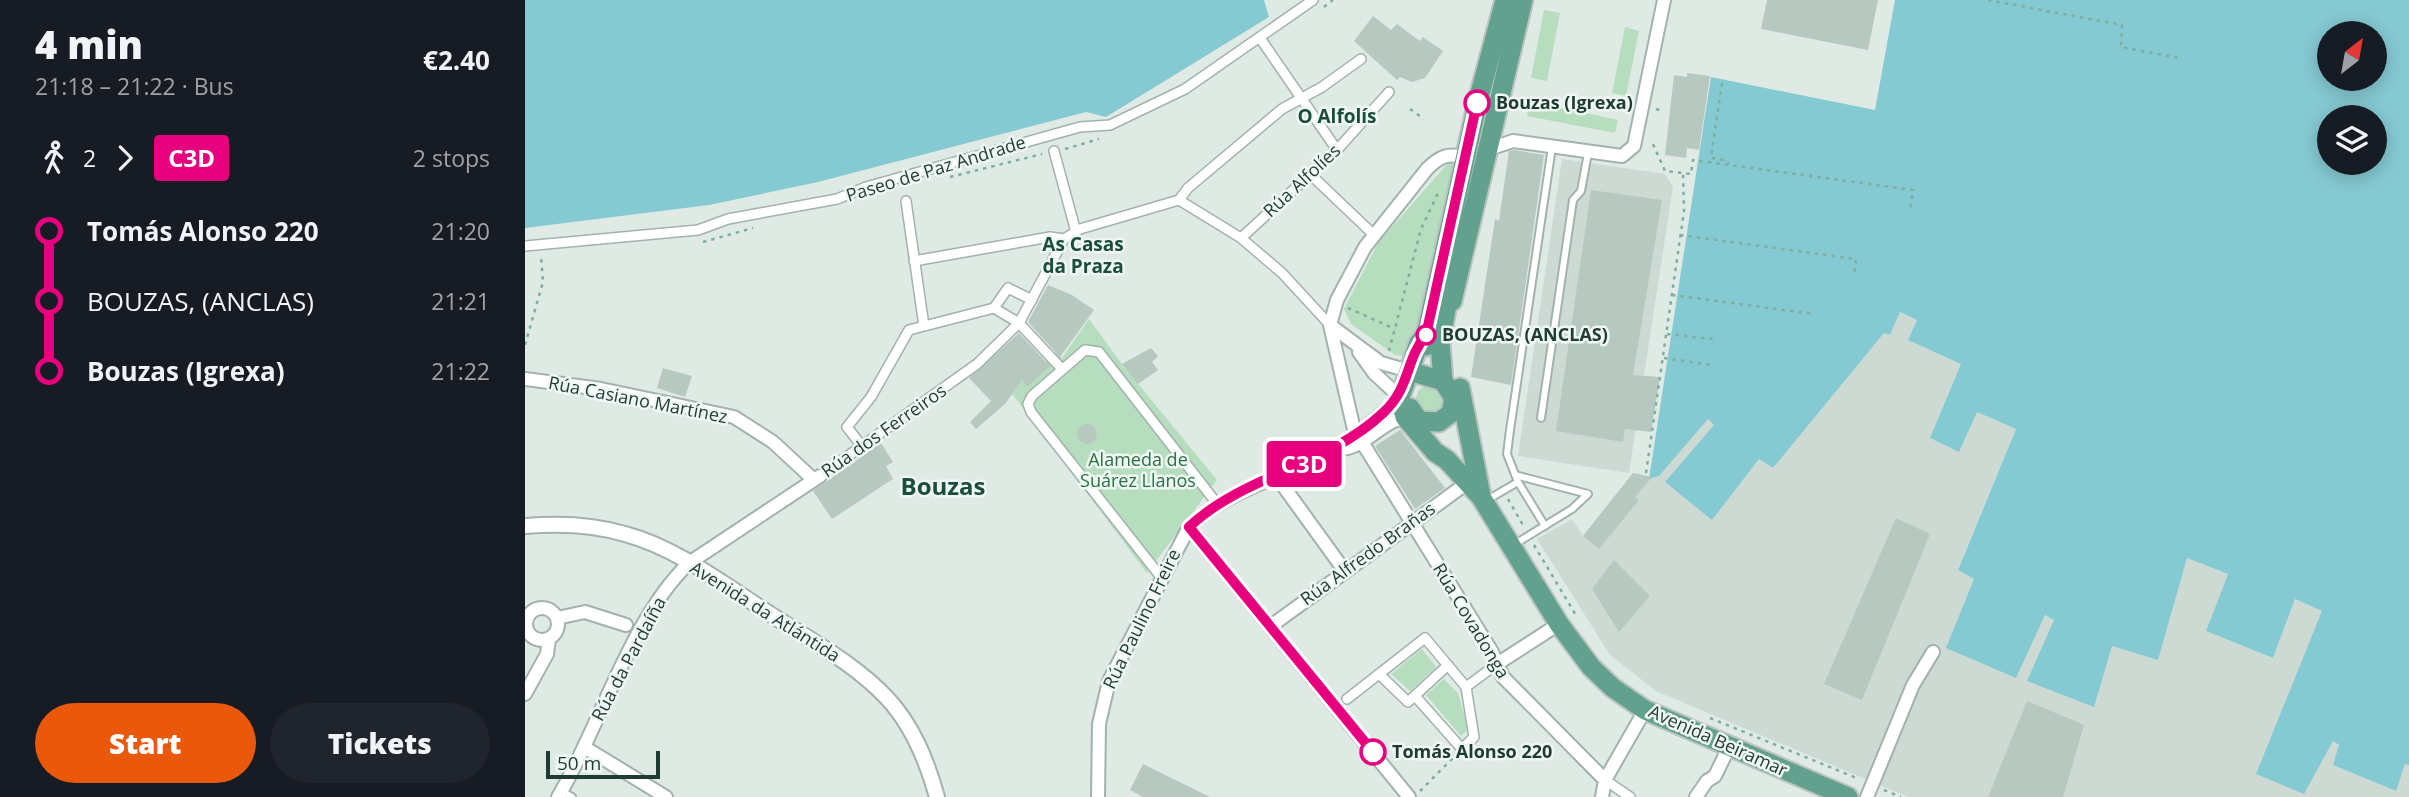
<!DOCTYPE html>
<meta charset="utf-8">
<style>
body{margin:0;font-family:"Open Sans",sans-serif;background:#20242c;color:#f1f3f6;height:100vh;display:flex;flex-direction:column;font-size:26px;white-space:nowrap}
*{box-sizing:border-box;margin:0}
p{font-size:23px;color:#9ea1a6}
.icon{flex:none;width:38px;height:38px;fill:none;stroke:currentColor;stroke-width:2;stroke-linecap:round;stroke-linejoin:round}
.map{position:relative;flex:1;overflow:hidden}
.drawer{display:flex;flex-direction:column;background:#171b24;width:525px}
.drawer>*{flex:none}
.badge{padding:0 14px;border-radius:5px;font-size:24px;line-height:46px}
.needle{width:46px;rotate:31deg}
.controls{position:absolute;left:1792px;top:21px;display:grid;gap:14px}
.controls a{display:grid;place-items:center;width:70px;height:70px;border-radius:50%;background:#171b24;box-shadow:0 4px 18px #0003;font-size:35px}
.scale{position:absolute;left:21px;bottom:18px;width:114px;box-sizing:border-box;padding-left:7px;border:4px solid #1f3b32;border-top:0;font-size:19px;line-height:24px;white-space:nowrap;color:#1f3b32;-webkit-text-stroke:5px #eff7f3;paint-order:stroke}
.map>.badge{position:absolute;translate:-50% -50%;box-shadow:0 0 0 4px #fff}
.legs{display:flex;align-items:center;gap:10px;height:77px;padding:0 35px;font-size:23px}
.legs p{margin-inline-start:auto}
.headline{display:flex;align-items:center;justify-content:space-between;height:119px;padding:0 35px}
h1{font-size:38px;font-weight:800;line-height:52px}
.primary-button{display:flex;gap:14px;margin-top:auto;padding:14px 35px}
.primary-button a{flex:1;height:80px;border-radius:42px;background:#ea580c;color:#fff;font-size:28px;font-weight:800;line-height:80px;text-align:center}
.primary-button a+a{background:#20242c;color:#f1f3f6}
ul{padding:0 35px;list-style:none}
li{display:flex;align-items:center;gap:24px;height:70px;font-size:26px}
li i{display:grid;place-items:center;width:10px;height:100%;margin:0 9px;background:currentColor}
li i::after{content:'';width:18px;height:18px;margin:-9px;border:5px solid;border-radius:50%;background:#171b24}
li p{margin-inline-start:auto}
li:first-child i{background:linear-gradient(#0000 50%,currentColor 0)}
li:last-child i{background:linear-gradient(currentColor 50%,#0000 0)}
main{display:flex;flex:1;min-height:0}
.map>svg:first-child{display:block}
</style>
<main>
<section class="drawer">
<div class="headline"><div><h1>4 min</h1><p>21:18 – 21:22 · Bus</p></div><b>€2.40</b></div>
<div class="legs"><svg class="icon" aria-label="walk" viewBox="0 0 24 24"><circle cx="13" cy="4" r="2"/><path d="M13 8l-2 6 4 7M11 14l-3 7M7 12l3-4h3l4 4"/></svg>2<svg class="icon" aria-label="forward" viewBox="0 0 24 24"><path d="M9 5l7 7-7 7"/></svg><b class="badge" style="background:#e6007e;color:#fff">C3D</b><p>2 stops</p></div>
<ul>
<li><i style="color:#e6007e"></i><b>Tomás Alonso 220</b><p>21:20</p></li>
<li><i style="color:#e6007e"></i><span>BOUZAS, (ANCLAS)</span><p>21:21</p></li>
<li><i style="color:#e6007e"></i><b>Bouzas (Igrexa)</b><p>21:22</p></li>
</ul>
<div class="primary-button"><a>Start</a><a>Tickets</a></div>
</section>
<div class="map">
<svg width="1884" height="797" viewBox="0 0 1884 797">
<rect width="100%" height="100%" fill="#dfeae5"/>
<!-- built -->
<path fill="#cddad4" d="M1037 159 1140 174 1148 187 1104 473 993 456Z
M1375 312 1392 320 1383 340 1436 363 1452 412 1491 429 1433 569 1449 579 1491 678 1519 615 1587 646 1633 659 1662 558 1703 574 1681 631 1748 658 1770 599 1797 611 1808 741 1814 745 1809 765 1870 791 1880 764 1884 765V797H1383L1131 691 1085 655 1012 539 1047 519 1058 536 1108 473 1124 479 1134 476 1182 418 1189 425 1187 519 1234 459 1248 468 1359 333 1365 335Z"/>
<!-- green -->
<path fill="#b7ddbf" d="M1019 10 1035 13 1022 81 1006 78Z
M1100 27 1114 31 1101 96 1087 93Z
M1005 101 1093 120 1090 133 1002 116Z
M928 162 932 165 889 347 877 356 870 355 826 324 819 309 853 243 923 163Z
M564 319 597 364 692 480 622 573 485 391 531 352 537 358Z
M901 385 917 388 922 410 902 418 890 402 893 391Z
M897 649 911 667 885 691 866 674Z
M919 679 933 693 943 729 936 736 901 695Z"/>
<!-- water -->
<path fill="#85c9d2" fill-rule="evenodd" d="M0 0H739L744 17 581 117 561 112 293 182 184 205 0 228Z
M1370 0H1884V765L1880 764 1871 791 1808 765 1814 745 1808 741 1779 794 1731 774 1797 611 1770 599 1748 658 1681 631 1703 574 1662 558 1633 660 1587 646 1569 707 1502 681 1529 620 1520 615 1491 678 1421 648 1449 579 1433 570 1491 429 1452 412 1434 452 1405 438 1436 364 1383 340 1392 320 1375 312 1365 335 1359 333 1248 468 1234 459 1187 520 1140 482 1189 425 1183 419 1134 476 1124 479 1186 77 1350 110ZM1804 33H1850V79H1804ZM1804 117H1850V163H1804Z"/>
<!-- building -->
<path fill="#b7c8c0" d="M1242 0H1353L1343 50 1236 29Z
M848 16 866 30 872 24 895 41 898 37 918 51 900 78 887 82 875 77 872 80 829 41Z
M1162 73 1185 76 1174 150 1162 148 1161 158 1140 155 1149 75 1162 77Z
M989 150 1019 155 986 385 946 377 970 219 974 221 984 151Z
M1066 190 1137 200 1108 375 1135 377 1126 432 1100 429 1098 442 1031 431Z
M523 285 547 295 569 310 535 357 503 322Z
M494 333 525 366 502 387 497 380 480 404 451 429 445 422 466 401 444 378Z
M626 348 633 356 627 362 633 370 613 384 597 364Z
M138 368 167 376 160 397 132 388Z
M552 434a10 10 0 1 1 20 0a10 10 0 1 1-20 0Z
M875 430 920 488 890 509 850 446Z
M356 443 368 462 361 466 368 479 307 519 288 491Z
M1108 473 1127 477 1110 497 1114 500 1074 549 1058 536Z
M1371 518 1405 534 1337 700 1299 684Z
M1089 560 1125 596 1094 632 1067 589Z
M1502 701 1559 725 1538 797H1463Z
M618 764 685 797H618L605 790Z"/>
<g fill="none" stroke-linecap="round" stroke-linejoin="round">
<defs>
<path id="service" d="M1016 418 1048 200 1056 191 1063 153
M990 475 1063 494
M993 482 1020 526
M962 500 993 482 982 454 985 430 1027 147
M990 544 1047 509 1063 494
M37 791 47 797"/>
<path id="pedestrian" d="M735 38 812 150
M529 151 551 232
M785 174 849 235
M654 200 663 188 757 109 797 87 836 59
M654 200 716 238 757 273 805 325
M381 201 399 326
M716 238 812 150 864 92
M0 246 173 230 203 219 312 199 341 187 555 127 585 125 660 89 788 0
M389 261 525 237 539 239
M469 308 494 323 537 369
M469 308 483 288 507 300
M336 445 322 427 346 397 384 330 469 308
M295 476 452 364 494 323 539 239 555 229 654 200
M636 577 506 412 503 404 507 396 560 350 574 352 693 505
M854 674 883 702 923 665
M890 696 937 749 949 737 941 687 972 664
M822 699 900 638 941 687
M1080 780 1105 797"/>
<path id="minor" d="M961 150 988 141 1097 156 1109 146 1139 0
M805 325 856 363 884 371
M834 352 849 373 878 400
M0 379 76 389 209 417 248 442 289 480
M830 434 805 325 812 300 840 247 902 169C915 156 923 153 940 157
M837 442 967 652 978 677 1080 780
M811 449C839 452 859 416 886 417
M751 476 819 570
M664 527 884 797
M1 624a16 16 0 1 1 32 0a16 16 0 1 1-32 0Z
M32 618 60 612 101 625
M746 626 942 483
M972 664 1034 624
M0 694 22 654 24 639
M59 747 141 797
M33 797C75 727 105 619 164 563L295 476
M573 797 574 724 584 681 664 527C704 489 759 477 807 451 831 437 854 417 875 397
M1077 797 1080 780 1120 710
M1171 797 1182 781 1190 776 1204 747
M1342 797 1388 685 1408 652"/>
<path id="tertiary" d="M0 526C35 523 67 524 100 534 152 548 200 585 245 614 285 640 329 663 362 698 388 726 402 761 412 797"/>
<path id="primary" d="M901 335 894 343 875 397 880 417 910 452 922 460 956 497 1034 624 1066 667 1088 688 1120 710 1323 797
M901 346V335L953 101 980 0
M884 371 918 381 929 398 926 413 914 422 894 421 885 408
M918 381 915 343 922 304 927 301 998 0
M935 388 956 496"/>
</defs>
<!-- service casing -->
<use href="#service" stroke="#a2b2ac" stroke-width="10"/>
<!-- pedestrian casing -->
<use href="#pedestrian" stroke="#a2b2ac" stroke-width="12"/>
<!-- minor casing -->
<use href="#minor" stroke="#a2b2ac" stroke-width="16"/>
<!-- tertiary casing -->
<use href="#tertiary" stroke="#a2b2ac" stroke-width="18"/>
<!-- primary casing -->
<use href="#primary" stroke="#bcc4c2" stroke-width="23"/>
<!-- path -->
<path stroke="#7eaf9e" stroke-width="2.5" stroke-dasharray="3.5 5" stroke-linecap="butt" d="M1463 0 1597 25 1596 47 1654 58
M799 7 808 0
M1197 83 1186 158 1200 160 1204 164
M885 109 899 119
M1131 109 1138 111
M1128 144 1140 171 1158 173
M540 149 574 139
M425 177 517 154
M1155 235 1331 259 1329 275
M178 242 228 228
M1147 295 1289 314
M823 308 870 329
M1142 334 1188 339
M0 345 18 282 16 256
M864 351 896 229 914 191
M1139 358 1187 365
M1121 473 1159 211 1158 173 1166 174 1168 160 1388 190 1385 210
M983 499 999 527
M1009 545 1052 617
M1185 718 1334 779
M1359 790 1376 797
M895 791 930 756"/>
<!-- service -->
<use href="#service" stroke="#fff" stroke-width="6"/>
<!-- pedestrian -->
<use href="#pedestrian" stroke="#fff" stroke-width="9"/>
<!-- minor -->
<use href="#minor" stroke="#fff" stroke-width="12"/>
<!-- tertiary -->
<use href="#tertiary" stroke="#fff" stroke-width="14"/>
<!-- primary -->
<use href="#primary" stroke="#62a18e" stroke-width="19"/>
</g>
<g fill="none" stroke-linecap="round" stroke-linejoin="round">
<defs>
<path id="line-1" d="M848 752 664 527C719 475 802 466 858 413 886 387 880 360 901 335L952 103"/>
</defs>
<!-- line-1 casing -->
<use href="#line-1" stroke="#fff" stroke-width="16"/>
<!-- line-1 -->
<use href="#line-1" stroke="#e6007e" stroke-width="10"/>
</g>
<!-- markers -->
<g fill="#fff" stroke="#e6007e" stroke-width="3.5">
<circle cx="952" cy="103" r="12"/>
<circle cx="901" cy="335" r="9"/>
<circle cx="848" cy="752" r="12"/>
</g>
<g text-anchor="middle" stroke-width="5" stroke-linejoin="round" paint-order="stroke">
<!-- stop labels -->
<g font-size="18" font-weight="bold" fill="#1f3b32" stroke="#eff7f3" text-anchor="start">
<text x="971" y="109">Bouzas (Igrexa)</text>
<text x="917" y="341">BOUZAS, (ANCLAS)</text>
<text x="867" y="758">Tomás Alonso 220</text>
</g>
<!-- street labels -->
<g font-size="18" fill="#1f3b32" stroke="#eff7f3">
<text transform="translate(411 169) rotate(-17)" y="6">Paseo de Paz Andrade</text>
<text transform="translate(777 181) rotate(-43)" y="6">Rúa Alfolíes</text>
<text transform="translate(113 400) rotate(11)" y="6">Rúa Casiano Martínez</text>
<text transform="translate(359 431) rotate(-35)" y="6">Rúa dos Ferreiros</text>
<text transform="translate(843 554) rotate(-36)" y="6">Rúa Alfredo Brañas</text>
<text transform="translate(240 612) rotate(32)" y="6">Avenida da Atlántida</text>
<text transform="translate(617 619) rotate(-64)" y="6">Rúa Paulino Freire</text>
<text transform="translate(946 621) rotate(59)" y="6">Rúa Covadonga</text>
<text transform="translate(104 659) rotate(-62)" y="6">Rúa da Pardaíña</text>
<text transform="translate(1193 741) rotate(24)" y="6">Avenida Beiramar</text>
</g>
<!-- park labels -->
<g font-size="18" fill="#297242" stroke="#eff7f3">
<text x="613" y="466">Alameda de<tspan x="613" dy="21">Suárez Llanos</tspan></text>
</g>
<!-- neighbourhood labels -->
<g font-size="19" font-weight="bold" fill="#1b4d3f" stroke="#eff7f3">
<text x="812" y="123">O Alfolís</text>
<text x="558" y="251">As Casas<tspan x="558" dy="22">da Praza</tspan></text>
</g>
<!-- district labels -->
<g font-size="24" font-weight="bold" fill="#1b4d3f" stroke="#eff7f3">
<text x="418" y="495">Bouzas</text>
</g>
</g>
</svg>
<div class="controls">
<a><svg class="needle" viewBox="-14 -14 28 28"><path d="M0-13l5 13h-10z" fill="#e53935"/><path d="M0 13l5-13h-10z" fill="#9ea1a6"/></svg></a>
<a><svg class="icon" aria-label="layers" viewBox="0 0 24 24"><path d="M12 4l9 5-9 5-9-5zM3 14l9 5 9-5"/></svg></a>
</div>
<div class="scale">50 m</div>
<b class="badge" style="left:779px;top:464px;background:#e6007e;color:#fff">C3D</b>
</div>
</main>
